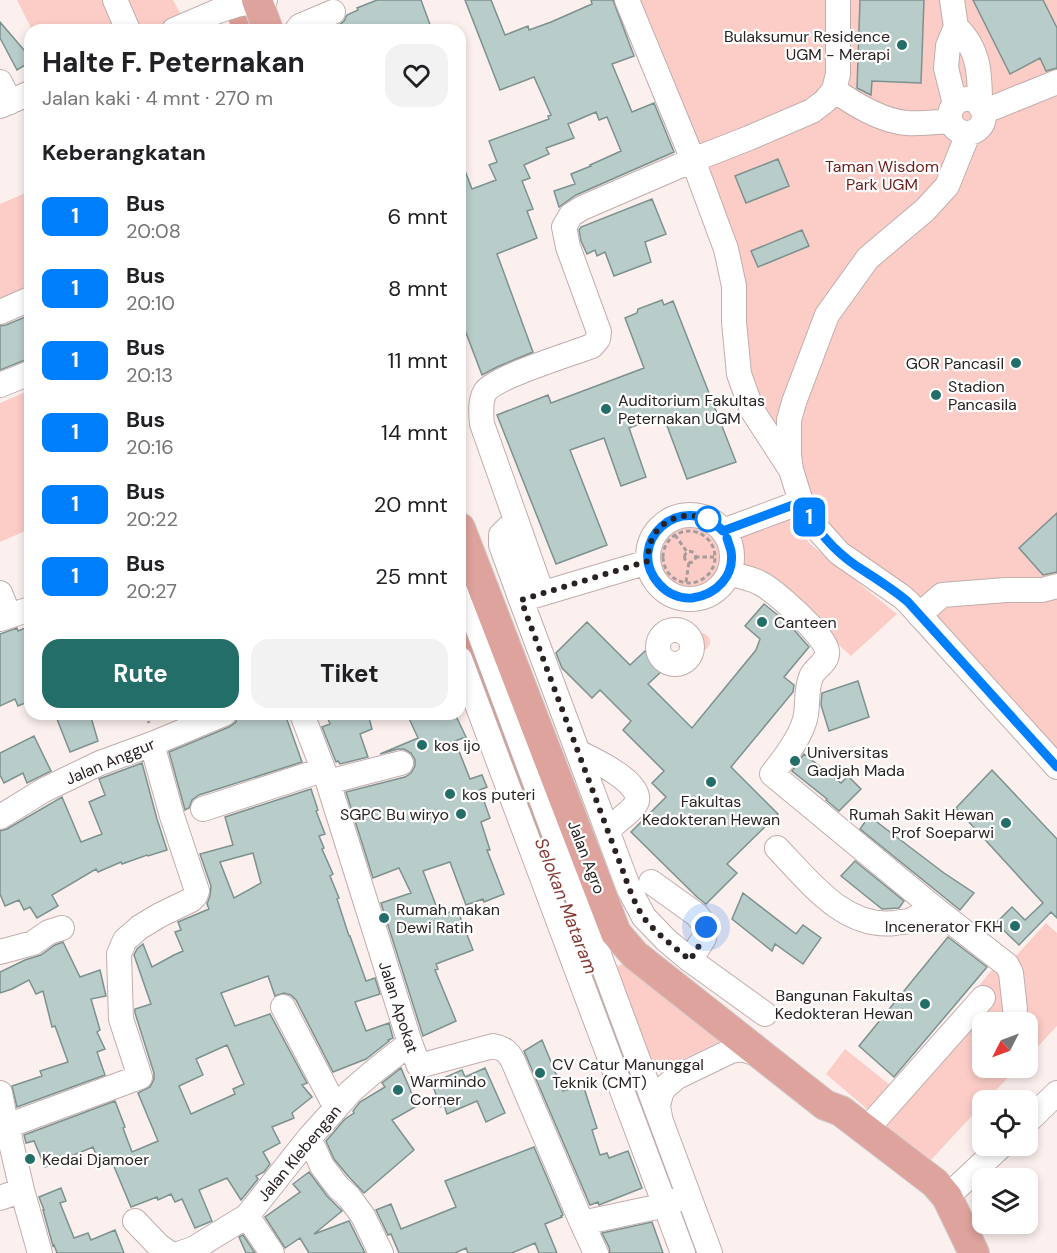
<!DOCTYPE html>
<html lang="id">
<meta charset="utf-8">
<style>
body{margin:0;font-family:"DM Sans",sans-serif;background:#f2f2f2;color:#202124;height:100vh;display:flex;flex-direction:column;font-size:22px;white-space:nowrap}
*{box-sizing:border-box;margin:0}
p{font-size:20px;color:#757577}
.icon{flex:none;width:33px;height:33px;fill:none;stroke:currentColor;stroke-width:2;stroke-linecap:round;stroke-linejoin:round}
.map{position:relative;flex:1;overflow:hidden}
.details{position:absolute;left:24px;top:24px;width:442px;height:696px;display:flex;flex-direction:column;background:#fff;border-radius:18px;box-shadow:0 3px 9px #0003}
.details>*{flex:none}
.badge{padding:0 12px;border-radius:9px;font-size:21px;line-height:39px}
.needle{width:39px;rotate:228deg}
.controls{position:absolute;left:972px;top:1012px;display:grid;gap:12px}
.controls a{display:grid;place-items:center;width:66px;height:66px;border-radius:12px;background:#fff;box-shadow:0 3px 9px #0003;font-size:30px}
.you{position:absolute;width:30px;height:30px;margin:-15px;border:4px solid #fff;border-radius:50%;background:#1a73e8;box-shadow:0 0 0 9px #1a73e833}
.map>.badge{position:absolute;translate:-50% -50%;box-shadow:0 0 0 3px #fff}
h2{padding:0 18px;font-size:22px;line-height:54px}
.round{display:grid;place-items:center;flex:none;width:63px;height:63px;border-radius:18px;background:#f2f2f2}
.headline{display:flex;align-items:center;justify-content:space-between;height:102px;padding:0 18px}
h1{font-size:28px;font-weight:700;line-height:45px}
.primary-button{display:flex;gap:12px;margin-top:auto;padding:12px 18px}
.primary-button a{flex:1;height:69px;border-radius:18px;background:#246e69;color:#fff;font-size:24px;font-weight:700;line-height:69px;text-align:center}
.primary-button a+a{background:#f2f2f2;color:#202124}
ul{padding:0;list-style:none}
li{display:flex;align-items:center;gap:18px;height:72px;padding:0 18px}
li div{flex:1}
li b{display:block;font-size:22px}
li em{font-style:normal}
li .badge{min-width:66px;font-weight:700;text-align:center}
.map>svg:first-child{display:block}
</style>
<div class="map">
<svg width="1057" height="1253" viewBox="0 0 1057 1253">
<rect width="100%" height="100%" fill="#fcf0ee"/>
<!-- green -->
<path fill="#fccdc7" d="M17 0H107L120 30H32Z
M124 0H173L184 20 158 30H137Z
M627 0H1057V751L826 529 739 374 734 292Z
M30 191V297L0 309V204Z
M30 390V529L0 542V403Z
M791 516 810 544 897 614 851 656 764 577 744 569V552L737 535Z
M658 557a31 31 0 1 1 62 0a31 31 0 1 1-62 0Z
M692 642a9 9 0 1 1 18 0a9 9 0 1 1-18 0Z
M1046 923 1057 933V1026L1028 1057V1023H982V1068H1017L986 1101H982V1105L929 1162 826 1074 845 1049 905 1097 900 1081 1006 953 1012 960Z
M625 963 720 1042 651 1074 610 969Z"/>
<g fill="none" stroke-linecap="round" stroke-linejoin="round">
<!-- canal -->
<path stroke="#dd9b94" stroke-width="18" d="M230 0 242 30
M460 625 671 1186"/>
</g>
<!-- building -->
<path fill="#b8ccca" stroke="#7d918f" stroke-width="1.5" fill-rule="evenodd" d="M377 0H421L432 30H327L339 25 344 21 347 15 358 10 357 8Z
M465 0H491L505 35 528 26 529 30 551 22 592 4 591 0H613L634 56 612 64 632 112 654 103 674 152 576 195 559 207 554 191 575 184 571 174 591 166 590 165 621 151 607 117 599 120 596 112 568 124 574 138 546 148 549 154 524 165 530 178 522 181 533 209 527 211 537 238 497 254 533 352 497 367 482 375 460 317V164L462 163 472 189 496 180 489 165 497 162 489 141 549 119 548 116 551 115 534 77 500 90Z
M860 0H924L921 83 872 81 871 95 857 88Z
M973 0H1043L1057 28V68L1046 71 1040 58 1010 74Z
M0 22 30 57V62L17 70 0 38Z
M778 159 789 186 746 203 735 176Z
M652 199 666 234 645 242 651 262 614 276 605 252 597 256 595 250 587 254 581 241 579 230 581 227Z
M802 230 809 246 758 267 751 251Z
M662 300 664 305 673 301 736 462 687 479 663 415 629 428 646 477 621 486 604 438 570 450 607 545 556 564 497 415 548 395 551 403 644 368 625 318 637 313 638 309Z
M30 315V359L25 360 0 370V326L6 325Z
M1057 513V572L1043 575 1019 548Z
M764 604 789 624 809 647 784 677 794 685 793 692 731 767 778 814 727 864 737 873 706 904 697 897 631 832 666 797 652 783 664 771 623 730 631 721 600 690 592 698 562 668 556 653 587 622 630 665 645 651 662 671 648 684 692 728 756 650 760 639 745 626Z
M30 626V701L18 706 15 699 0 706V634L17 628 18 631Z
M858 681 869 717 829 731 821 705 822 693Z
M55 714H90L98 741 70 752Z
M238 714H285L302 762 199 795 192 800 189 808 185 810 169 752 229 727 236 722Z
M326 714H368L372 729 360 734 368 757 340 764 338 761 336 762 322 727 330 724Z
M407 714H455L466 737 455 741 470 779 482 775 487 787 480 790 490 818 481 822 490 850H487L504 894 484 902 483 899 466 905 450 862 423 871 440 916 457 909 473 950 436 964 438 969 435 970 456 1021 423 1036 381 903 411 893 399 868 373 878 346 792 405 777 411 773 415 766V760L411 753 404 749H398L380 754 418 738Z
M34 736 51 771 27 783 23 773 4 783 0 775V753Z
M804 754 841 783 848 776 861 789 839 811 826 800 827 799 792 771Z
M142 763 157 819 167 850 148 856 147 855 122 864 121 862 98 872 96 869 52 895 58 906 37 918 30 907 24 910 19 900 5 906 0 894V831L7 829 62 797 81 842 102 834 89 802 105 795 99 779Z
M992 770 1057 839V918L1051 912 1019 945 996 923 1012 907 1025 920 1043 903 956 808Z
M311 789 318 810 316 811 325 834 319 836 324 848 322 849 333 874 330 876 339 898 337 899 349 936H350L366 981 375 978 380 994 355 1002 366 1031 389 1023 393 1038 388 1040 389 1041 366 1059 333 1072 296 1000 291 995 284 993 275 996 268 976 221 993 235 1026 270 1014 307 1083 302 1085 312 1097 292 1113 294 1118 272 1127 280 1143 263 1152 270 1164 264 1172 256 1176 258 1179 241 1200 227 1178 199 1190 212 1221 195 1228 182 1199 175 1202 171 1194 158 1200 157 1197 131 1207 110 1157 99 1162 93 1147 45 1167 34 1141 26 1143 24 1135 115 1101 125 1127 123 1128 132 1152 158 1141 138 1093 150 1087 154 1079V1073L135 1013V1009L151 1004 134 955 137 949 143 944 152 967 174 955 183 951 175 932 181 930 178 922 209 909 207 904 210 896 211 886 200 854 233 845 225 817ZM253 853 261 883 234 898 220 862ZM227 1045 244 1084 233 1089 235 1094 191 1114 179 1086 203 1075 196 1059Z
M869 816 944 873 974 893 960 910 860 829Z
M855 861 904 901 899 908 882 909 841 876Z
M743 893 796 934 803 925 821 938 803 964 775 944 772 951 732 919Z
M948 937 987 967 894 1077 859 1046Z
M63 942 80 977 100 970 106 996 91 999 100 1030 97 1032 105 1049 97 1052 105 1075 17 1107 12 1086 42 1076 40 1071 68 1062 55 1026 52 1027 43 991 36 994 29 980 12 989 0 993V972L25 960 41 955 55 945Z
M542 1040 563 1091 583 1085 597 1128 592 1130 600 1155 607 1153 609 1158 628 1151 642 1188 599 1205 598 1202 590 1205 524 1051Z
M401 1068 417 1106 392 1120 414 1150 364 1193 349 1177 334 1159 326 1141 345 1119 354 1113 353 1111 360 1102 385 1087 382 1083Z
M485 1068 505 1113 486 1122 477 1101 447 1114 444 1105 440 1107 432 1083 462 1070 465 1077Z
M534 1147 563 1215 561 1216 562 1217 545 1224 557 1253H539L535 1243 512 1253H468L466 1248 455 1253H399L391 1234 388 1235 376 1210 391 1204 401 1229 456 1207 445 1181Z
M309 1172 327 1196 342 1211 314 1234 349 1221 365 1253H309L300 1238 285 1248 265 1217 300 1192 293 1184Z
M61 1188 66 1201 60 1203 74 1238 88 1233 91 1240 115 1230 124 1253H57L54 1245 53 1246 43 1210H44L39 1197Z
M652 1222 663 1253H610L609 1247 602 1233Z
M243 1235 255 1253H246L239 1237Z"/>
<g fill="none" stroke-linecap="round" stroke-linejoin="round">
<defs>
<path id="minor" d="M115 0 128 30
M627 0 693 160 749 138 812 111 825 101 834 90 838 74V0
M952 0 956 27 948 46 946 68 955 104
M956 27C980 49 980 76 980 106
M174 30 218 11 236 5 265 0
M297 30 300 26 333 12
M0 82 10 102
M834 90C854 104 881 121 907 123 921 124 936 122 950 121
M950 116a17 17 0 1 1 34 0a17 17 0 1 1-34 0Z
M0 106 30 93
M983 112 1057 82
M968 134 947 186 925 210 868 258 827 315 794 402 789 420V455L791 470 801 502 812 522 821 533 839 553 901 596 908 602 1057 767
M0 312 30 299
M0 385 30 373
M648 557a42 42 0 1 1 84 0a42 42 0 1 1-84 0Z
M517 524 509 527 501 535V545L521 600 629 889 644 917 666 940 690 960 765 1014
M723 531 801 502
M729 574C739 576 750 578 760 583 775 591 825 635 827 651 829 662 814 668 811 677 806 689 808 702 806 714 804 733 784 759 772 774L934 908 1007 965 1011 973 1015 1009
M460 581 710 1253
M0 593 9 615
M542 593 482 424C481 414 480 401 485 392 495 377 571 354 592 346L598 339 599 332 568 247 564 227 571 215 582 208 693 160 726 249 734 286V322L739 374 752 410 791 470
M527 598 648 562
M919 615 942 595 1006 590H1042L1057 586
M0 619 30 609
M658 647a17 17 0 1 1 34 0a17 17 0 1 1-34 0Z
M460 659 683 1253
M302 714 328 782 410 1043 419 1066 493 1046C503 1048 508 1051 513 1061L582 1223 652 1208 688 1196
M578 752C592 759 641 781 637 801 635 809 614 824 607 830
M328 782 401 763
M203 809 322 770
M0 817 44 790 100 763 152 744 224 714
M777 848C809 881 844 929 895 923 899 922 905 922 909 921 917 918 926 912 934 908
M651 882 697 915 706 927 704 938 690 960
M0 952 33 943 49 932 62 928
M283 1007 336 1108
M0 1093 5 1119 7 1126 22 1190 40 1253
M660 1117 658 1106 661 1093 665 1087 677 1077 731 1051 742 1049 761 1055
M1028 1121 1057 1093
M7 1126 140 1077 121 1019 119 954 125 940 140 927 160 915 191 900 195 896 197 891 172 816 152 744
M866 1130 983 998
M309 1138 322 1166 338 1187 349 1197 363 1216 381 1253
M947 1197 1001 1146
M0 1198 22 1190
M247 1216 272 1253
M135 1221 159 1246 169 1253
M582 1223 596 1253
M181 1253 193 1249 247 1216 309 1138 336 1108 350 1092 372 1073 410 1043"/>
<path id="major" d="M257 0 268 30
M460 528 616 933 635 955 825 1105 841 1111 935 1183 947 1197 974 1253"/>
</defs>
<!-- minor casing -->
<use href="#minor" stroke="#c1adab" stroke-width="26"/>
<!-- major casing -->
<use href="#major" stroke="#d0cece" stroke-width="32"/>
<!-- path -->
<path stroke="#a59b9a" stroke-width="3" stroke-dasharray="4.5 3" stroke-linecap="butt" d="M663 557a26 26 0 1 1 52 0a26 26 0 1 1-52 0Z
M675 535 687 552
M684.5 557a5.5 5.5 0 1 1 11 0a5.5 5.5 0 1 1-11 0Z
M695 557H714
M686 582 689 562
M146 714 149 723"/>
<!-- minor -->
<use href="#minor" stroke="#fff" stroke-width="24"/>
<!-- major -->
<use href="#major" stroke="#dea39d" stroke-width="30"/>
</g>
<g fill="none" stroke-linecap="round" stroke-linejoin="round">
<defs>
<path id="line" d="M727 538C728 542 730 547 731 551 735 576 716 595 692 598 679 599 667 593 659 584 623 544 681 488 723 531L801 502C814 527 832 549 855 565 873 577 892 588 908 602L1057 767"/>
</defs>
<!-- line casing -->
<use href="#line" stroke="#fff" stroke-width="14"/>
<!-- line -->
<use href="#line" stroke="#007ffd" stroke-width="9"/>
<!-- walk -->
<path stroke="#292221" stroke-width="6" stroke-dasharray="0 10.8" d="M706 927 704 938 690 960C674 947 657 934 644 918 635 905 629 888 624 874L521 600 648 561C647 526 676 508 708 519"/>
</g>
<!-- markers -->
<g fill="#246e69" stroke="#fff" stroke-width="2">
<circle cx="902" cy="45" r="6"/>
<circle cx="1016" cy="363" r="6"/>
<circle cx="936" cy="395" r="6"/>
<circle cx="606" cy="409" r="6"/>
<circle cx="762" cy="622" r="6"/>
<circle cx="422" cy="745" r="6"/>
<circle cx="795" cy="761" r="6"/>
<circle cx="711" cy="782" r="6"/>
<circle cx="450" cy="794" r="6"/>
<circle cx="461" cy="814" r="6"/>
<circle cx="1006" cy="823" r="6"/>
<circle cx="384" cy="918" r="6"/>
<circle cx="1015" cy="926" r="6"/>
<circle cx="925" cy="1004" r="6"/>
<circle cx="540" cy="1073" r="6"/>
<circle cx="398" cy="1090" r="6"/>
<circle cx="30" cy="1159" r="6"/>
</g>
<circle fill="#fff" stroke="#007ffd" stroke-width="3" cx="708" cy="519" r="12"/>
<g text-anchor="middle" stroke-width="4.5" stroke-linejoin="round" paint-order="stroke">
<!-- poi labels -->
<g font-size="16" fill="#292221" stroke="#fff" text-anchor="start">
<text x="890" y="42" text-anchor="end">Bulaksumur Residence<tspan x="890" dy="18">UGM - Merapi</tspan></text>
<text x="1004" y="369" text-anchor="end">GOR Pancasil</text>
<text x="948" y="392">Stadion<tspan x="948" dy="18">Pancasila</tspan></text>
<text x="618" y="406">Auditorium Fakultas<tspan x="618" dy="18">Peternakan UGM</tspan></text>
<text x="774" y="628">Canteen</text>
<text x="434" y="751">kos ijo</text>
<text x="807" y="758">Universitas<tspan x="807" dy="18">Gadjah Mada</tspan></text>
<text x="462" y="800">kos puteri</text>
<text x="711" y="807" text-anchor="middle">Fakultas<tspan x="711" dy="18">Kedokteran Hewan</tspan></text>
<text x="449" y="820" text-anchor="end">SGPC Bu wiryo</text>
<text x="994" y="820" text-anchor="end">Rumah Sakit Hewan<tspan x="994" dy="18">Prof Soeparwi</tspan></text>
<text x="396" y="915">Rumah makan<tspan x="396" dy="18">Dewi Ratih</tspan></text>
<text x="1003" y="932" text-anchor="end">Incenerator FKH</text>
<text x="913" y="1001" text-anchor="end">Bangunan Fakultas<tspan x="913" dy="18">Kedokteran Hewan</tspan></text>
<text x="552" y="1070">CV Catur Manunggal<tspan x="552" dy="18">Teknik (CMT)</tspan></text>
<text x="410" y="1087">Warmindo<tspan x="410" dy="18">Corner</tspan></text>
<text x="42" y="1165">Kedai Djamoer</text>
</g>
<!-- park labels -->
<g font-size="16" fill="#6a1e1b" stroke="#fff">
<text x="882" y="172">Taman Wisdom<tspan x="882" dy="18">Park UGM</tspan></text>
</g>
<!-- street labels -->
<g font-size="16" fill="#292221" stroke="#fff">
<text transform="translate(110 761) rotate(-23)" y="6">Jalan Anggur</text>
<text transform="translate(587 857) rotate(69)" y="6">Jalan Agro</text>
<text transform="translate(399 1007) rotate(72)" y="6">Jalan Apokat</text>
<text transform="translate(299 1153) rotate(-50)" y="6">Jalan Klebengan</text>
</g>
<!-- water labels -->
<g font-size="18" font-style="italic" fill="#873832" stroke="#fff">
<text transform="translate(566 906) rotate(69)" y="6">Selokan Mataram</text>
</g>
</g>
</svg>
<div class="controls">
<a><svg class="needle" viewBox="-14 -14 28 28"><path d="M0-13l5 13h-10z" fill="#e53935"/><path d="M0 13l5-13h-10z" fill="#757577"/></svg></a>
<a><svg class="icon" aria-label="locate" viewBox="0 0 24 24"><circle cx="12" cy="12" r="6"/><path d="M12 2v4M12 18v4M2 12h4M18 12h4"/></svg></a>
<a><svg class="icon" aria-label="layers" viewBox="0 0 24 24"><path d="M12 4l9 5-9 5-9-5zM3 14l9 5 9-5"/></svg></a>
</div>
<div class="you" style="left:706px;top:927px"></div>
<b class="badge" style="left:809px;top:517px;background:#007ffd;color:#fff">1</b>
<section class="details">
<div class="headline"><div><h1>Halte F. Peternakan</h1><p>Jalan kaki · 4 mnt · 270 m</p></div><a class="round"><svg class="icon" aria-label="heart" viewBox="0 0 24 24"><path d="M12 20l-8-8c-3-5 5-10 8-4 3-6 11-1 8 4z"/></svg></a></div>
<h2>Keberangkatan</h2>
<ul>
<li><span class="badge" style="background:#007ffd;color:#fff">1</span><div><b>Bus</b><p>20:08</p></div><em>6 mnt</em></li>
<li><span class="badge" style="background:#007ffd;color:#fff">1</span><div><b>Bus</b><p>20:10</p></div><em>8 mnt</em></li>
<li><span class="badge" style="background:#007ffd;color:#fff">1</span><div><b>Bus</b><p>20:13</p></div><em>11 mnt</em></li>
<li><span class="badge" style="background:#007ffd;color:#fff">1</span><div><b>Bus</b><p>20:16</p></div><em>14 mnt</em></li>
<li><span class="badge" style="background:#007ffd;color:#fff">1</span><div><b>Bus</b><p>20:22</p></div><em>20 mnt</em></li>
<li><span class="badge" style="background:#007ffd;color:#fff">1</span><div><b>Bus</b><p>20:27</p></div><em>25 mnt</em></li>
</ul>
<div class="primary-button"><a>Rute</a><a>Tiket</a></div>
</section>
</div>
